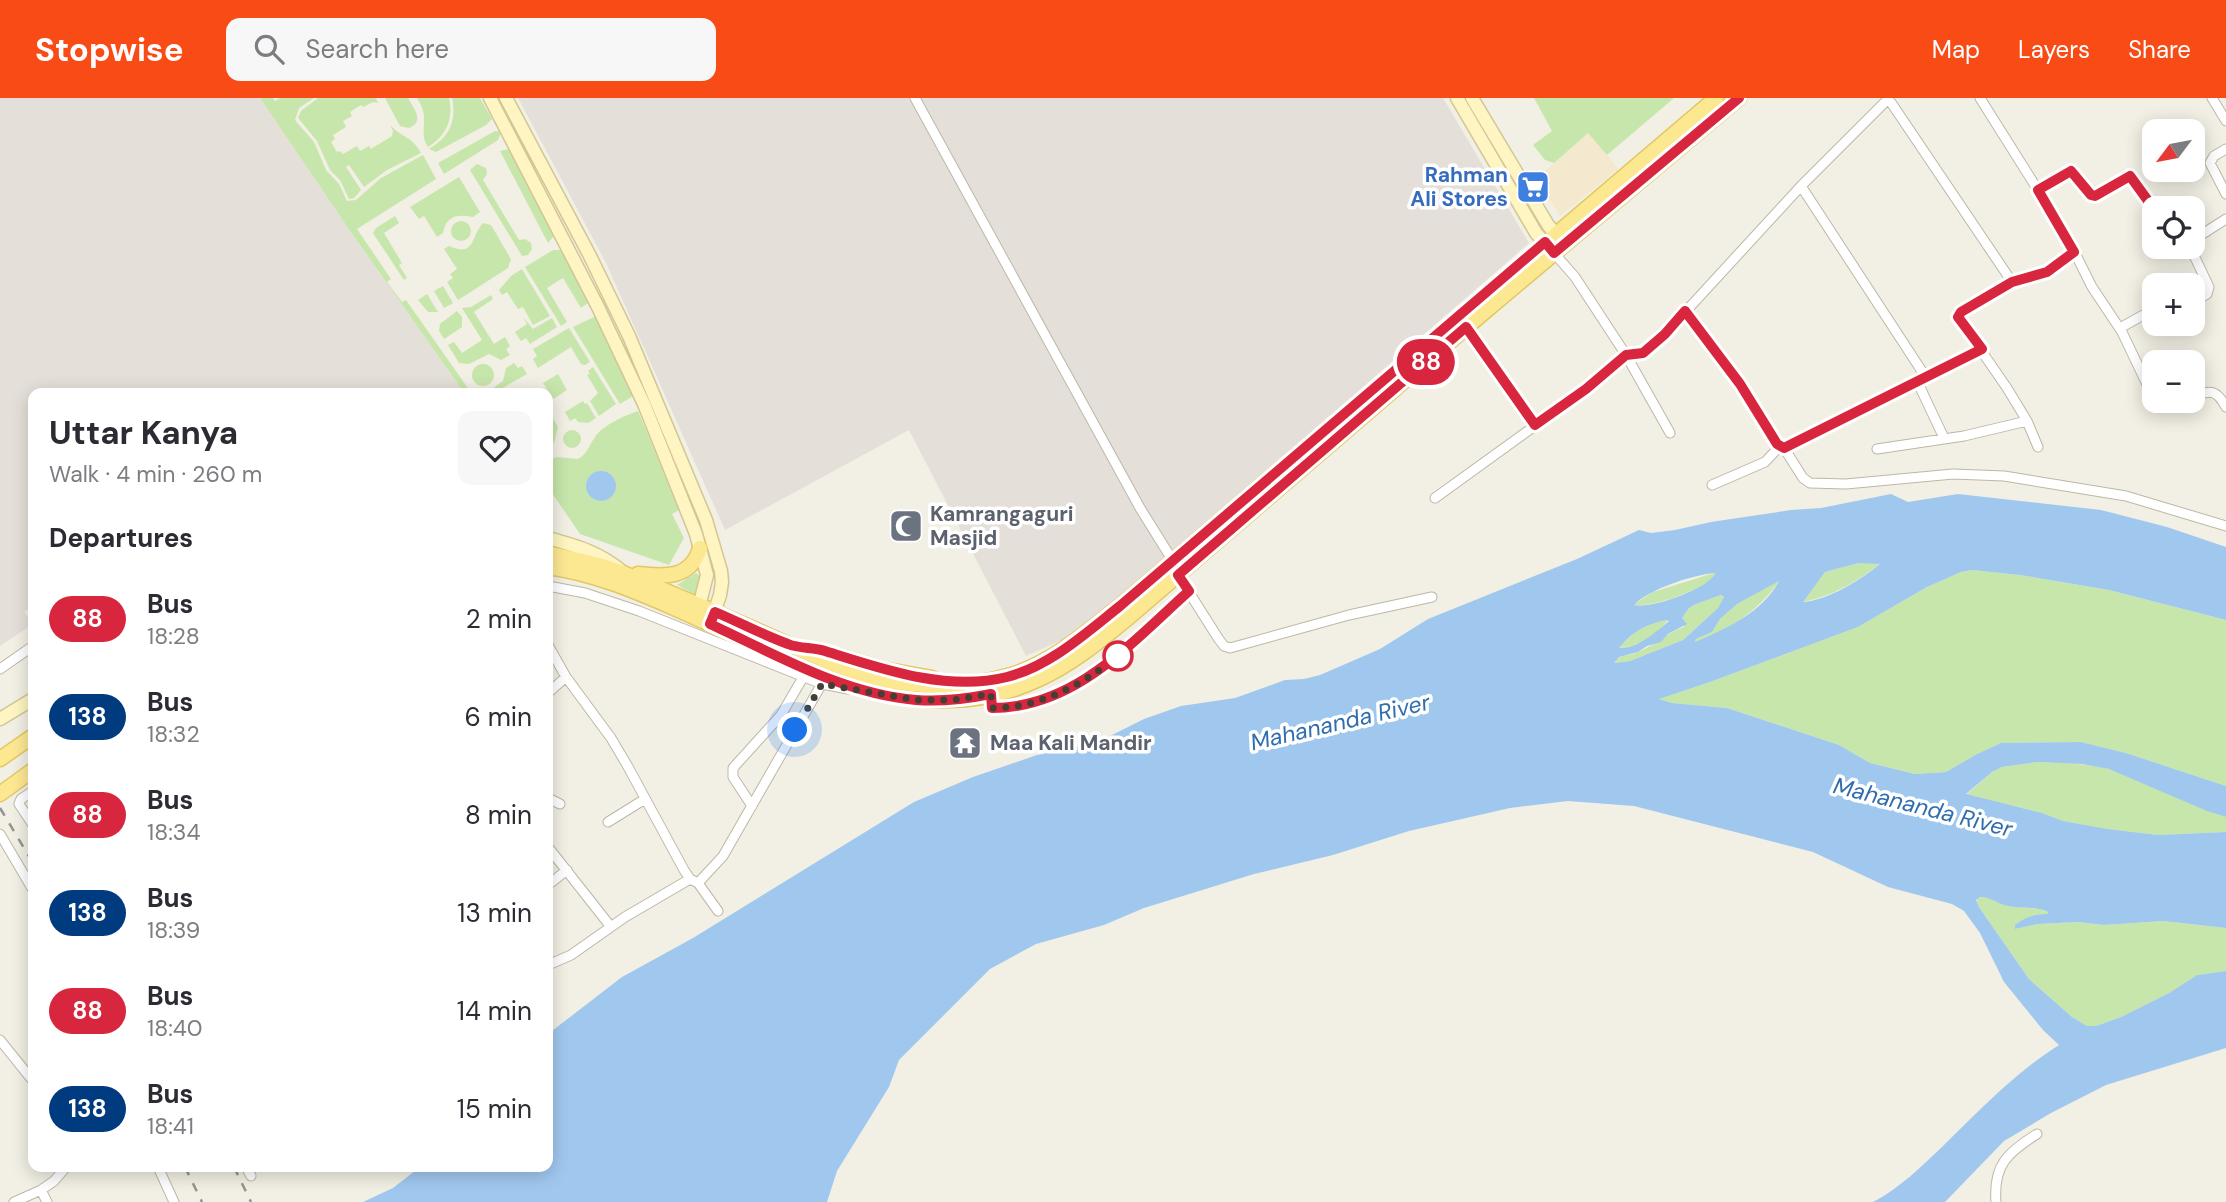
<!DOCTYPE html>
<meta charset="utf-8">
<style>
body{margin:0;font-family:"DM Sans",sans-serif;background:#f7f7f7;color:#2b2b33;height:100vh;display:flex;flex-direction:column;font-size:26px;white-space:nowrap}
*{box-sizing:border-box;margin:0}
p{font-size:23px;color:#7c7c81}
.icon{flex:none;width:38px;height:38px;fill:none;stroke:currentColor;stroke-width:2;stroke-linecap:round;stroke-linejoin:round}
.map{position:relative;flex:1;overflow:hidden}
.drawer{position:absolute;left:28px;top:290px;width:525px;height:784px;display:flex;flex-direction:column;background:#fff;border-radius:14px;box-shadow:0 4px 18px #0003}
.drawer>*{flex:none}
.badge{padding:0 14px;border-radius:23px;font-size:24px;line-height:46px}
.needle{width:46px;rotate:238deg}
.fabs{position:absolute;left:2142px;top:21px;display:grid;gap:14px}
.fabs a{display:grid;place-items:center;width:63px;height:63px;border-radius:14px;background:#fff;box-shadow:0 4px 18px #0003;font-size:35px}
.you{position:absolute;width:35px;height:35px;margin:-18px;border:5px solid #fff;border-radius:50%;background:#1a73e8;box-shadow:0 0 0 10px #1a73e833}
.map>.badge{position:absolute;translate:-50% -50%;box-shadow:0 0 0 4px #fff}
h2{padding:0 21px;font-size:26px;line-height:63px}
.round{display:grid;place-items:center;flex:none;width:74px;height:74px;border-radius:14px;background:#f7f7f7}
.head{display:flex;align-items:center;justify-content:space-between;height:119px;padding:0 21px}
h1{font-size:33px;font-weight:700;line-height:52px}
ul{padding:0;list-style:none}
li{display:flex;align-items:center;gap:21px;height:98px;padding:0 21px}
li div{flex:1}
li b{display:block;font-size:26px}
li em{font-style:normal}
li .badge{min-width:77px;font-weight:700;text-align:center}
header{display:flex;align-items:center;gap:42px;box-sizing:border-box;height:98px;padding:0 35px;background:#f84b15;color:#fff}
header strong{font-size:33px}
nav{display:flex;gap:38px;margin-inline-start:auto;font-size:24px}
.search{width:490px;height:63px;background:#f7f7f7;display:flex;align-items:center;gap:18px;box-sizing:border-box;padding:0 24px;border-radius:14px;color:#7c7c81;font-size:26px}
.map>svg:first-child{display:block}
</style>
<header>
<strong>Stopwise</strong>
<div class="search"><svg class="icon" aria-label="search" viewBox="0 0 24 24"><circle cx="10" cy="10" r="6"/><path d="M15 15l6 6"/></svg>Search here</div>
<nav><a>Map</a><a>Layers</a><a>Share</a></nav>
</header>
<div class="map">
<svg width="2226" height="1104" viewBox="0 0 2226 1104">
<rect width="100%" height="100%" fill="#f2efe4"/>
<!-- commercial -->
<path fill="#f4e8ce" d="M1588 34 1618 71 1560 118 1537 80Z"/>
<!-- industrial -->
<path fill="#e4e0d9" d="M0 0H260L348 130 465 296H33V507L24 514 33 526 0 548Z
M518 0H1443L1529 145 1099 518 1071 538 1026 558 909 332 725 432 606 165Z"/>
<!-- green -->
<path fill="#c7e6ac" d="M260 0H273L275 3 280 0H314L299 10 295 22 314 44 326 72 339 86 347 103 356 102 381 80 423 57 436 81 357 131 391 181 387 184 402 204 406 202 472 296H465L348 130Z
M318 0H376L378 5 373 4 363 9 361 7 350 14 352 18 343 23 346 29 333 37 335 41 331 44 337 54 340 53 343 56 357 48 360 53 369 48 371 51 392 38 393 33 390 27C402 40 412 38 421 55L387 72 364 89 349 67 346 69 361 92 354 100 349 101 340 82 330 72 317 43 298 20 301 13Z
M385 0H408C414 11 425 23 409 30L400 28Z
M417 0H449C454 21 446 38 428 49 417 32 432 23 417 0Z
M452 0H480L492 21 486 27 436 54 429 51C449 39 457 24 452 0Z
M1534 0H1674L1607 57 1588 35 1554 65 1545 62 1533 47 1552 33Z
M495 33 501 34 498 42 444 76 438 65Z
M509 51 554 138 548 145 500 53Z
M477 66 486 70 487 76 483 82 519 142 525 141 531 145 532 151 528 157 522 158 470 72Z
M459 79 480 114 473 119C458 116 446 117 443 135L437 139 424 118 419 121 410 109Z
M395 118 399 125 384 135 402 165 399 167 407 180 404 182 373 135 376 130Z
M451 133a10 10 0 1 1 20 0a10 10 0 1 1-20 0Z
M483 125 491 127 511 161 508 170 458 202 447 184 453 180 450 176 457 171 444 151 449 148C476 160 471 137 483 125Z
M553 152H561L589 204 581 210 563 180 547 190 567 224 561 228 525 169Z
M522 171 550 218 533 227 523 209 518 211 507 194 502 197 499 192 511 178Z
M443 188 453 205 444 210 434 193Z
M427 196 438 214H428L418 202Z
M491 197 493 201 474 214 494 246 505 239 510 248 506 251 510 257 501 262 489 256 469 266 459 265 448 247 454 244 462 255 482 242 462 210 471 209Z
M457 213 462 219V229L444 241 439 233 440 226Z
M596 218 633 298 620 306 573 229Z
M523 219 533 231 552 220 557 229 530 246 526 240 521 243 515 234 527 226Z
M569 230 590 264 585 267 581 266 571 249 538 270 533 261 537 258 533 251Z
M514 265 518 270 522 268 527 276 492 296H485L503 283 506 270Z
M472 277a11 11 0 1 1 22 0a11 11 0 1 1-22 0Z
M593 269 616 306 599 318 590 303 598 295 587 277 590 276 588 273Z
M558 276 567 292 553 301 543 285Z
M583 303 585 306 587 305 596 320 588 325 578 324 575 320 570 323 565 314Z
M638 313 679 412 672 416 684 440 669 467 580 436 548 389V362L557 359 578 361C587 356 589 348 595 339 603 327 624 318 638 313Z
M553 321 558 329 554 345 548 351V324Z
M563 341a9 9 0 1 1 18 0a9 9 0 1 1-18 0Z
M1859 465H1881C1859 482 1830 500 1802 504L1825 474Z
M1972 472 2020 477 2109 492 2226 522V688L2126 655 2081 644 2001 645 1977 656 1946 674 1915 676 1870 665 1839 647 1727 610 1672 605 1658 601 1710 584 1858 529 1927 489 1961 474Z
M1717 474C1709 491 1651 510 1633 507L1653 494Z
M696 475 701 479 696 497 677 487Z
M1780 482C1762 509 1727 535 1695 544L1696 541 1712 534 1720 521 1737 506Z
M1721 497 1724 499 1718 510 1683 542 1630 563 1614 565C1618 557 1624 558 1633 556 1652 550 1666 535 1684 529L1682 520 1689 510 1696 506Z
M1668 521C1661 535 1635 550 1619 550 1633 534 1647 525 1668 521Z
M2038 664C2062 665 2086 665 2109 671 2150 682 2185 707 2226 719V734L2158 737 2108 731 2063 723 2042 715 1966 697 1992 674 2002 669Z
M1986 798 2007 808 2040 811 2048 814 2049 816C2033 817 2025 819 2015 831L2037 826 2078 824 2104 827 2163 823 2226 830V873L2197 877 2169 895 2121 919 2096 928H2087L2072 919 2029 881 1977 806V800Z"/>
<!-- water -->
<path fill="#a0c8ef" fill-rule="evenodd" d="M586 388a15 15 0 1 1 30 0a15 15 0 1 1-30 0Z
M1891 396 1908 404 1958 396 2101 412 2167 429 2226 449V522L2109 492 2020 477 1972 472 1961 474 1927 489 1858 529 1710 584 1659 601 1672 605 1727 610 1839 647 1870 665 1915 676 1946 674 1977 656 2001 645 2081 644 2126 655 2226 688V719L2207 713 2109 671 2082 666 2038 664 2002 669 1992 674 1966 696 2042 715 2063 723 2108 731 2158 737 2226 734V830L2163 823 2104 827 2078 824 2037 826 2015 831V827C2025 819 2035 816 2048 816V814C2037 808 2021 811 2008 808 1997 806 1990 798 1980 799L1976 802 1979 809 2029 881 2072 919 2087 928H2096L2121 919 2169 895 2197 877 2226 873V950L2106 987 2051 1015 2004 1043 1945 1104H1873C1900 1090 1922 1068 1944 1047 1981 1011 2016 974 2059 947L2043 932 2004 884 1980 835 1964 813 1952 806 1888 789 1813 754 1634 708 1568 703 1510 710 1409 733 1333 757 1254 776 1144 810 1104 827 1036 846 990 871 899 962 889 989 837 1073 827 1104H363L393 1090 420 1069H548V936L622 879 693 840 914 704 973 679 1037 657 1078 649 1112 637 1144 621 1181 608 1235 600 1285 582 1304 581 1320 577 1380 551 1428 521 1577 461 1639 432 1651 435 1675 432 1711 424 1791 412 1821 410ZM1859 465 1880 466C1860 482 1829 502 1803 504L1825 474ZM1716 475C1707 491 1652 511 1634 507 1649 491 1695 476 1716 475ZM1779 483C1763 514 1726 531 1695 544L1696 541 1712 534 1720 521 1737 506ZM1721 497 1724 499 1718 510 1683 542 1630 563 1614 565 1619 559 1638 554 1647 548 1661 544 1668 536 1687 526 1682 520 1689 510 1696 506ZM1665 522 1669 523C1656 534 1637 551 1619 550 1632 534 1645 527 1665 522Z"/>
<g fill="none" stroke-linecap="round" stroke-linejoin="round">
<defs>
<path id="street" d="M915 0 1140 410 1173 463
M1888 0 2012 184
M1980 0 2065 135 2092 189 2122 234 2154 301
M2212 0 2226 23
M2226 51 2214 58 2210 65 2226 96
M1801 88 1925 278
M2038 92 2071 73 2091 97 2095 98 2130 78 2154 111
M2193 142 2226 121
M2190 149 2209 189 2207 196 2193 204
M1554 155 1575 179 1626 257 1643 255 1665 236 1801 88 1889 0
M1685 213 1740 287 1777 346 1784 350 1803 380 1810 385 1846 386 1953 376 2004 378 2126 398 2226 428
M1466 229 1535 327
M2120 230 2154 211
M1917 283 1944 340
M2193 299C2211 292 2216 291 2226 309
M2155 303 2165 309 2182 303
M2038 349 2027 323 2007 290 1958 219 1961 214 1994 193 2012 184 2047 174 2074 154
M1784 350 1982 251
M1877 351 1964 338 2027 323
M1712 387 1765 364 1780 348
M1435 400 1586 291 1626 257 1670 335
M1178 477 1218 540 1224 548 1230 550 1349 517 1432 499
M548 488 585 495 639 513 822 586 848 591
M548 547 566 579 611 640 627 667 684 772 690 781 698 785 718 813
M0 571 33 548
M548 595 566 579
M991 596 992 610C1075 610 1132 545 1189 493
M33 693 21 701 19 706 33 727
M548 700 560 706
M752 708 733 679V670L781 617 805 576
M608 724 645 701
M0 736 33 792
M548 749 611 829
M698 785 723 758 824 582
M548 787 567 772
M548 867 571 857 625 819 690 781
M0 942 33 983
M158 1069 174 1104
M246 1069 251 1078
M41 1092 54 1083 66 1069
M14 1104 41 1092 47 1104
M1996 1104C1993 1067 2008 1054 2037 1036"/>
<path id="secondary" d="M490 0 598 209 644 306 696 436 707 477 697 517
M506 0 589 156 629 238 706 422 721 473 722 484 720 497 712 521
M1457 0 1536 135 1551 152
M1472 0 1548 127 1561 142
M548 440C577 448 599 454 623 474
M0 621 33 601"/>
<path id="primary" d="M548 455 599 467 623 475C664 492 704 509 745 527 835 567 907 607 1008 578 1050 566 1086 535 1120 508L1716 0
M548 469C592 475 633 492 674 510 788 559 909 641 1037 582 1071 567 1100 543 1129 519L1482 216 1739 0
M638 476C665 479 691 481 700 450
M839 558 882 571 932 580
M0 661 33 638
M0 696 33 672"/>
</defs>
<!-- street casing -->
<use href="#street" stroke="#bdb7a7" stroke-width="11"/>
<!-- secondary casing -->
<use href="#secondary" stroke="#d2c694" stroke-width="15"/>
<!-- primary casing -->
<use href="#primary" stroke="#e2c762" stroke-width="17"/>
<!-- street -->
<use href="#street" stroke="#fff" stroke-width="9"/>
<!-- secondary -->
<use href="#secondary" stroke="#fef5c2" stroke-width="12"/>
<!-- primary -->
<use href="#primary" stroke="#fde892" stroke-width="14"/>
<!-- rail -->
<path stroke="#949494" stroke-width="2.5" stroke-dasharray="9 9" stroke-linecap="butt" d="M0 710 33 765
M185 1069 202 1104
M234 1069 251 1104"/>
</g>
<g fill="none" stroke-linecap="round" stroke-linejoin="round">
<defs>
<path id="line" d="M1739 0 1554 155 1545 144 1120 508C1086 535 1050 568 1007 579 947 594 882 571 825 553 813 549 800 551 788 546 763 537 739 524 715 514L710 526C775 556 843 596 916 602 941 604 966 601 991 596L992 610C1075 610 1132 544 1189 493L1178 477 1466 229 1535 327 1586 291 1626 257 1643 255 1665 236 1685 213 1740 286 1777 346 1784 350 1982 251 1958 219 1961 214 2012 184 2047 174 2074 154 2038 92 2071 73 2091 97 2095 98 2130 78 2154 111"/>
</defs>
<!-- line casing -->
<use href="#line" stroke="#fff" stroke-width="16"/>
<!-- line -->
<use href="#line" stroke="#d7263d" stroke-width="10"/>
<!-- walk -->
<path stroke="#443f34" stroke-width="7" stroke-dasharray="0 12.6" d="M795 632 822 586 916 602H953L991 596 992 610C1039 610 1082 587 1118 558"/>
</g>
<!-- icons -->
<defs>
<symbol id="supermarket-square" viewBox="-11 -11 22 22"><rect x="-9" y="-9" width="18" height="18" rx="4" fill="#3f7fe0" stroke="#fff"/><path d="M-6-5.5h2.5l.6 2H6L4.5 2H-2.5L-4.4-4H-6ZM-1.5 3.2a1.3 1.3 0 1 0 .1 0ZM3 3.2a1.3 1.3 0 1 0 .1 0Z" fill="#fff"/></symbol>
<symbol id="mosque-square" viewBox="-11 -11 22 22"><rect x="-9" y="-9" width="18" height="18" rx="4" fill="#6b7280" stroke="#fff"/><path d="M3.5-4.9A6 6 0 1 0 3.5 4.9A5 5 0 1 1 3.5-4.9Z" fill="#fff"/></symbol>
<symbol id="temple-square" viewBox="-11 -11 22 22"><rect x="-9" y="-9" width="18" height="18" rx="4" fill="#6b7280" stroke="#fff"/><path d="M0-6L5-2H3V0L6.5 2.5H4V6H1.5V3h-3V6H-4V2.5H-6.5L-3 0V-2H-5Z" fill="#fff"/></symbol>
</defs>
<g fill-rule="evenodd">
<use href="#supermarket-square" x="1514" y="70" width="38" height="38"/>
<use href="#mosque-square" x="887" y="409" width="38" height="38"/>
<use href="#temple-square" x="946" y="626" width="38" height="38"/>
</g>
<!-- markers -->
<circle fill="#fff" stroke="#d7263d" stroke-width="3.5" cx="1118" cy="558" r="14"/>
<g text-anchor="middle" stroke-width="7" stroke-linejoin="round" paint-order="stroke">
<!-- shop labels -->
<g font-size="21" font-weight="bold" fill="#366cbe" stroke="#fff" text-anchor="end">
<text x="1508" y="84">Rahman<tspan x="1508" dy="24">Ali Stores</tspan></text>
</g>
<!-- worship labels -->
<g font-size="21" font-weight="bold" fill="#5b616d" stroke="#fff" text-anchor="start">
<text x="930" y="423">Kamrangaguri<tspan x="930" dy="24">Masjid</tspan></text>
<text x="990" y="652">Maa Kali Mandir</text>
</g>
<!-- water labels -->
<g font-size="23" font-style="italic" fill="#2f6dae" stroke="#fff">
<text transform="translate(1340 624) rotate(-13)" y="8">Mahananda River</text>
<text transform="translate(1923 709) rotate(14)" y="8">Mahananda River</text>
</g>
</g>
</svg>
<div class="fabs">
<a><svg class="needle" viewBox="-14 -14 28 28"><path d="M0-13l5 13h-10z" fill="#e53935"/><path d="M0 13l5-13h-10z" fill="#7c7c81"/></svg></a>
<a><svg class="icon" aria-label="locate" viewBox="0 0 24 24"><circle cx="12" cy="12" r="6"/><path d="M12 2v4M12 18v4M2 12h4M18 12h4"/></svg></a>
<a>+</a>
<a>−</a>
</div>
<div class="you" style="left:795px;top:632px"></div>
<b class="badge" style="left:1426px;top:264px;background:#d7263d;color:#fff">88</b>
<section class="drawer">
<div class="head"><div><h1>Uttar Kanya</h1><p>Walk · 4 min · 260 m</p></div><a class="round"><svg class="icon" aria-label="heart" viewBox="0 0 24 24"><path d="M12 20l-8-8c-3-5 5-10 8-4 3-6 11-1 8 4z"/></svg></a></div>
<h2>Departures</h2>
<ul>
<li><span class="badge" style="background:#d7263d;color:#fff">88</span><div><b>Bus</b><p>18:28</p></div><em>2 min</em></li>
<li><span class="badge" style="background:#003b80;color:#fff">138</span><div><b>Bus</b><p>18:32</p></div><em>6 min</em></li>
<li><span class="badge" style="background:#d7263d;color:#fff">88</span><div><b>Bus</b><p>18:34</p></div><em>8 min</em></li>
<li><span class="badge" style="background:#003b80;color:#fff">138</span><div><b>Bus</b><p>18:39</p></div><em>13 min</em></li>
<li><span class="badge" style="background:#d7263d;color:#fff">88</span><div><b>Bus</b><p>18:40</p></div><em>14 min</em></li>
<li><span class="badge" style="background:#003b80;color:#fff">138</span><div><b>Bus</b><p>18:41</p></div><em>15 min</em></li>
</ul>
</section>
</div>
